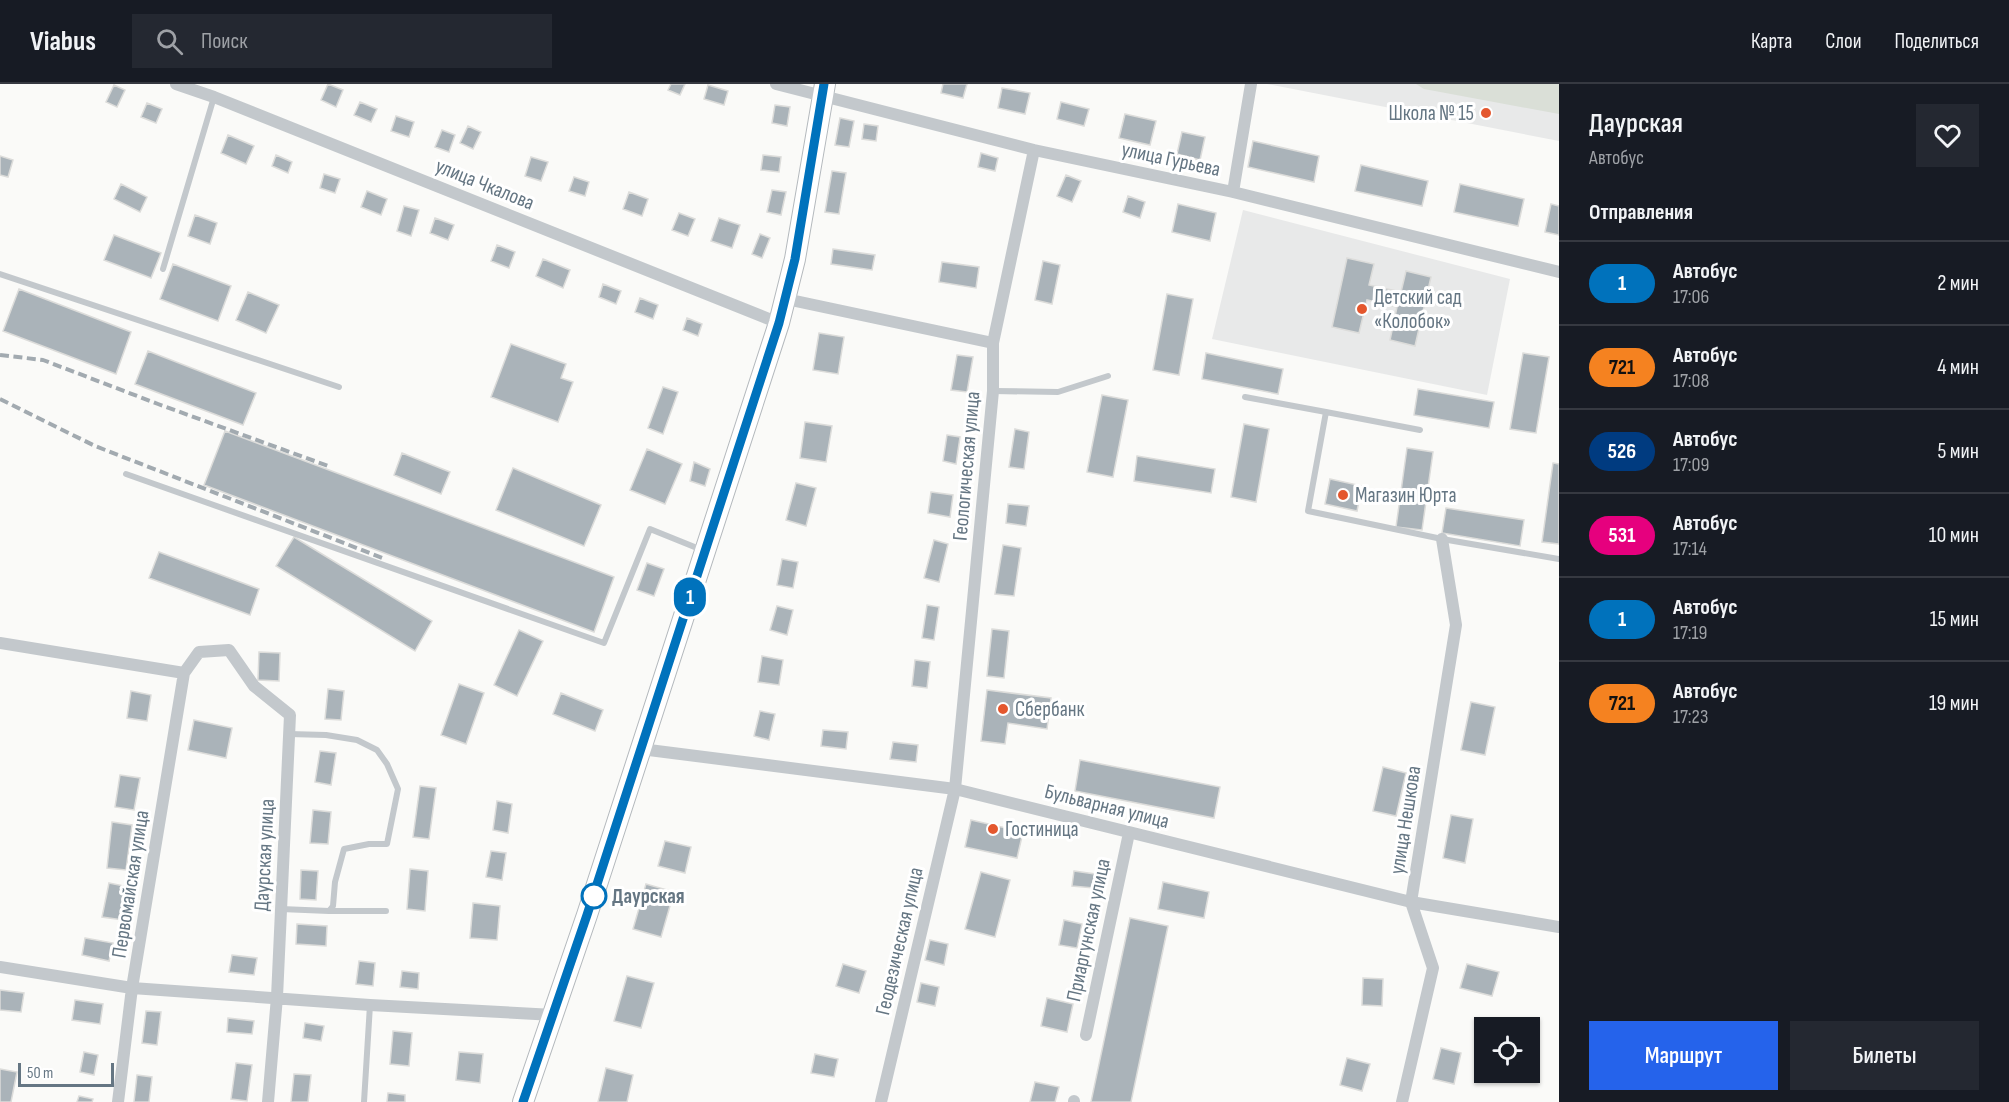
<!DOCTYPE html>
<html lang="ru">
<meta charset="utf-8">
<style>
body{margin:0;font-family:"Sofia Sans Condensed",sans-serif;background:#242831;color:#f1f3f6;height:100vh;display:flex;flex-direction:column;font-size:22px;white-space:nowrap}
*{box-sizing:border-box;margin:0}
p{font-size:20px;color:#9ea1a6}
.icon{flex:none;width:33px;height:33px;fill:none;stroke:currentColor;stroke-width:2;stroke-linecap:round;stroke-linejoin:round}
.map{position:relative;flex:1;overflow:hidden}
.details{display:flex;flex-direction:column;background:#171b24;width:450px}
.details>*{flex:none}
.badge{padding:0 12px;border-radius:20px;font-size:21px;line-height:39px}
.controls{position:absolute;left:1474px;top:933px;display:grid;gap:12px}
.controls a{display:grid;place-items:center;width:66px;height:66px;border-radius:0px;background:#171b24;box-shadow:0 2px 4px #0004;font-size:30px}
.scale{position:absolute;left:18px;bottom:15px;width:96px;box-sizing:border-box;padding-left:6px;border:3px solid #657683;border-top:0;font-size:16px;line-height:21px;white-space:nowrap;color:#657683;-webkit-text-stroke:4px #fff;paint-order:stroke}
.map>.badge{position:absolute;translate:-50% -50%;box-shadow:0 0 0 3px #fff}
h2{padding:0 30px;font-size:22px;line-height:54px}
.round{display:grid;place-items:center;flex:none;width:63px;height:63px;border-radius:0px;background:#242831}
.summary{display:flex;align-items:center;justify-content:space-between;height:102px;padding:0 30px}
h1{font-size:28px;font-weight:600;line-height:45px}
.button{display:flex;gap:12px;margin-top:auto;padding:12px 30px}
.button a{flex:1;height:69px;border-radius:0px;background:#2563eb;color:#fff;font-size:24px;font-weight:600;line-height:69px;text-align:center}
.button a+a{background:#242831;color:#f1f3f6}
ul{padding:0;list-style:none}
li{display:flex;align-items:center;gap:18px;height:84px;padding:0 30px;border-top:2px solid #363941}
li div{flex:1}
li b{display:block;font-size:22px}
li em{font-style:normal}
li .badge{min-width:66px;font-weight:700;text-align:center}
header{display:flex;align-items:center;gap:36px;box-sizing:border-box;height:84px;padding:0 30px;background:#171b24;border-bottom:2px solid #363941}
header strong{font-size:28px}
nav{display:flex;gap:33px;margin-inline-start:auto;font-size:21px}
.search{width:420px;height:54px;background:#242831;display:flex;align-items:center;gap:15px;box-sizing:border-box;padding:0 21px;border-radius:0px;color:#9ea1a6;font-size:22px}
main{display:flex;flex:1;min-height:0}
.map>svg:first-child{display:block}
</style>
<header>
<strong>Viabus</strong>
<div class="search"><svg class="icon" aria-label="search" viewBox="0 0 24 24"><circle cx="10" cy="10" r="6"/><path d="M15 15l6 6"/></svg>Поиск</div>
<nav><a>Карта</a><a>Слои</a><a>Поделиться</a></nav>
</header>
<main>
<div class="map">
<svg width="1559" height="1018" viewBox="0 0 1559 1018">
<rect width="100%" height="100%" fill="#fafaf8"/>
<!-- built -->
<path fill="#e8e9e9" d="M1267 0H1559V57Z
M1243 126 1510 195 1487 311 1212 255Z"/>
<!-- green -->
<path fill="#dadfd7" d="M1416 0H1559V30L1424 5Z"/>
<!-- building -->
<path fill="#aab3b9" stroke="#dcdcda" stroke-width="1.5" d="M328 0 343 6 336 23 321 16Z
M671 0H685L680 11 668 6Z
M943 0H967L963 14 941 9Z
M114 1 125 6 117 23 106 18Z
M708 1 728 7 724 21 704 15Z
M1002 4 1030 9 1025 30 998 24Z
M360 18 377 25 371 38 354 31Z
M1061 18 1089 25 1084 42 1057 35Z
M147 19 162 25 156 39 141 33Z
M775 21 790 23 787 42 772 39Z
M1125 30 1156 37 1150 61 1119 54Z
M396 32 414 38 409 53 391 47Z
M840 34 854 37 849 63 835 61Z
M864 40 878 42 876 57 862 55Z
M468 42 481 48 473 65 460 59Z
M442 46 455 51 449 68 435 63Z
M1182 48 1205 53 1200 76 1177 70Z
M228 51 254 62 246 80 221 69Z
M1253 57 1319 72 1314 98 1248 83Z
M981 69 998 74 995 87 978 83Z
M276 71 292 78 288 89 272 82Z
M763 71 781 73 779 88 761 86Z
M0 72 13 76 8 93 0 91Z
M531 73 548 78 541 97 525 92Z
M1361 81 1428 97 1422 122 1355 107Z
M832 87 846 89 839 130 825 128Z
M324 90 340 95 335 109 320 104Z
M1066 91 1081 97 1072 118 1057 112Z
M574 93 589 98 585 112 569 107Z
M121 100 147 113 140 128 114 115Z
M1460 100 1524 115 1518 142 1454 128Z
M772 106 786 108 781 131 767 128Z
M367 107 387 115 381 131 361 123Z
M629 108 648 115 642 132 623 125Z
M1128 112 1145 118 1140 134 1123 128Z
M1178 120 1216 129 1210 157 1172 148Z
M1551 120 1559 122V151L1545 148Z
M404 122 419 126 411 152 397 147Z
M679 129 695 135 688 152 672 146Z
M195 131 217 139 210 160 188 152Z
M435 134 454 141 448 156 430 149Z
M719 134 740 141 732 164 711 157Z
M760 150 770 154 762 174 752 170Z
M114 151 161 169 151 194 104 176Z
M497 161 515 168 509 184 491 177Z
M833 165 875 171 872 186 831 180Z
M1347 174 1374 180 1369 201 1401 208 1406 187 1431 193 1415 262 1390 256 1397 223 1367 216 1359 249 1332 243Z
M543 175 570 186 563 204 536 192Z
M1043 177 1060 181 1052 220 1035 216Z
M942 178 979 183 976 204 939 198Z
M173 180 231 202 218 237 160 215Z
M603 200 621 207 616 220 599 213Z
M19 205 131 248 116 290 3 247Z
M248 208 279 221 266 249 236 236Z
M1167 210 1193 215 1179 291 1153 286Z
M640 214 658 221 653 235 635 228Z
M687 234 702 240 698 252 683 246Z
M819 249 844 253 838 290 813 286Z
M511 260 566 280 561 294 573 298 558 338 491 313Z
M148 267 256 309 243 341 135 300Z
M1206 269 1283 285 1278 310 1202 295Z
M1523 269 1549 273 1536 349 1510 345Z
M957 271 973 273 967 308 951 306Z
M663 303 678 308 663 350 648 344Z
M1418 305 1494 318 1489 344 1414 331Z
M1102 311 1128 316 1113 393 1087 388Z
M805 338 832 342 826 378 800 374Z
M1244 340 1269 345 1256 418 1231 413Z
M1015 345 1029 348 1024 385 1009 383Z
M225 347 614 493 594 548 204 401Z
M947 351 960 353 956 380 943 377Z
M1407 364 1433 368 1422 446 1396 443Z
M647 365 682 380 665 420 630 406Z
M402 369 450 388 441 410 394 391Z
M1137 372 1215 385 1211 409 1134 397Z
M694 378 710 385 705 402 690 397Z
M1553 379 1559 380V460L1542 458Z
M513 384 601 421 584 462 496 426Z
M1330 395 1362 402 1357 427 1325 420Z
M796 399 816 404 806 442 786 436Z
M931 408 953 411 950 433 928 429Z
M1008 420 1029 422 1026 442 1006 439Z
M1446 424 1524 436 1520 462 1442 449Z
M294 453 432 537 415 567 276 482Z
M934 456 948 460 939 498 924 494Z
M1003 461 1021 464 1014 512 995 510Z
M159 468 259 505 250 531 149 494Z
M782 475 798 478 793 504 777 501Z
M647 479 664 485 654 512 637 506Z
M927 521 939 523 934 556 922 554Z
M777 522 793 526 787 551 770 546Z
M992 545 1009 547 1004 594 987 592Z
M519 546 543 557 517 612 494 601Z
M259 568 280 569 279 597 258 596Z
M762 572 783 576 779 601 758 598Z
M915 576 930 578 927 604 912 602Z
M459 600 484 609 466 660 441 651Z
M328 605 344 607 341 636 325 635Z
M987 606 1051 614 1047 645 1008 639 1005 660 981 657Z
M131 607 151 611 147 637 127 634Z
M561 609 603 626 595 647 553 630Z
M1471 618 1495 623 1485 671 1461 666Z
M760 627 775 630 769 656 754 652Z
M194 636 232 644 226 674 188 666Z
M823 646 848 648 846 665 821 662Z
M893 658 918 661 916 678 890 675Z
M320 667 336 669 331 701 315 698Z
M1080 676 1220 703 1214 734 1075 707Z
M1383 683 1406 689 1396 732 1373 727Z
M120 691 140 694 134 726 115 723Z
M420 702 436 704 429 755 413 753Z
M497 717 512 720 508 749 493 746Z
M313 726 331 728 328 760 310 759Z
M1451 731 1473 735 1465 779 1443 774Z
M971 736 1023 748 1017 774 965 763Z
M112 738 132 741 126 786 107 784Z
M665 757 691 763 685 789 658 782Z
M491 767 506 769 502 796 486 793Z
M410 785 428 787 425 827 407 825Z
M301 786 318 787 316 816 300 815Z
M1074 787 1095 790 1094 804 1072 802Z
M981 788 1010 796 995 853 965 845Z
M1163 798 1209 808 1204 834 1158 825Z
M109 799 129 803 123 836 102 833Z
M646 800 674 808 661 853 633 845Z
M473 819 500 822 497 856 470 854Z
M1130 834 1168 842 1131 1018H1091Z
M1064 836 1082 840 1077 864 1059 861Z
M297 840 327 842 326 862 296 860Z
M85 854 113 859 109 877 82 871Z
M930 856 948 860 944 881 925 876Z
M232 871 257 874 254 891 229 888Z
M359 877 375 879 373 902 356 900Z
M843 880 866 887 859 909 836 902Z
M1467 880 1499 888 1492 912 1460 904Z
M402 887 419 889 418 905 400 903Z
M627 892 654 899 641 944 614 937Z
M1363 894 1383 895 1382 922 1362 921Z
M921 899 939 903 935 922 917 918Z
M0 906 24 909 21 928 0 926Z
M1047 914 1073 920 1067 948 1041 942Z
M75 916 103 920 100 940 72 936Z
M146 927 161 928 157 961 142 959Z
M228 934 254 937 252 950 227 948Z
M305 939 324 942 321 957 303 954Z
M393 947 412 949 409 982 390 980Z
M1441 964 1461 969 1454 1000 1433 995Z
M84 968 98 971 94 991 80 988Z
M459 968 483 970 480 999 456 996Z
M815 970 838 975 834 993 811 989Z
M1347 974 1370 980 1362 1007 1340 1001Z
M236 979 252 981 247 1017 231 1015Z
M606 984 633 991 627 1018H598Z
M0 985 17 988 11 1018H0Z
M294 990 311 991 308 1018H291Z
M137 991 152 993 149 1018H134Z
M1035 998 1059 1003 1055 1018H1030Z
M388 1009 405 1011V1018H387Z
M79 1012 93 1015 92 1018H77Z"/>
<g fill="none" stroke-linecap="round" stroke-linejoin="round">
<defs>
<path id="trunk" d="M523 1018 587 831 779 239 795 175 825 0"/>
</defs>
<!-- trunk casing -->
<use href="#trunk" stroke="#b4b9bd" stroke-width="22"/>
<!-- service -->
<path stroke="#c3c8cc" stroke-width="6" d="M163 185 214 13
M0 190 339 303
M994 307 1058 308 1108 292
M1245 313 1326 328
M1420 346 1326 328 1308 427 1442 455 1559 475
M126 390 604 559 650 445 702 466
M281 825 329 827 333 822 335 798 344 765 369 760H387L398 705 387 680 377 666 357 656 326 651 289 650
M329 827H386
M364 1018 370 921"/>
<!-- minor -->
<path stroke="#c3c8cc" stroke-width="12" d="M176 0 214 13 779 239
M776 0 1034 66 1233 108 1559 188
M1233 108 1251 0
M786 215 993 259
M0 559 184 589 199 568 229 566 254 602 290 631 277 913 268 1018
M641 665 955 705 1411 818 1559 843
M0 883 132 904 370 921 554 931
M1086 951 1129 749
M118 1018 132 904 184 589
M881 1018 955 705 993 307V259L1034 66
M1074 1018V1017
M1402 1018 1433 884 1411 818 1456 541 1442 455"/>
<!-- trunk -->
<use href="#trunk" stroke="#fff" stroke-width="20"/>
<!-- rail -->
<path stroke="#a2aab0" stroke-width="4" stroke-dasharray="9 4.5" stroke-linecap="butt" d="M0 271 43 276 158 320 331 383
M0 315 95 362 385 475"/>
</g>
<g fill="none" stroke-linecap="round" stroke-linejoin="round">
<defs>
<path id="line" d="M523 1018 587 831 779 239 795 175 824 0"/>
</defs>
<!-- line casing -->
<use href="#line" stroke="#fff" stroke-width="14"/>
<!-- line -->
<use href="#line" stroke="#0072bc" stroke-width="9"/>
</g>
<!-- markers -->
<g fill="#e4572e" stroke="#fff" stroke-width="2">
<circle cx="1486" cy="29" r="6"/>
<circle cx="1362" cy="225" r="6"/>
<circle cx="1343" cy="411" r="6"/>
<circle cx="1003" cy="625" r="6"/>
<circle cx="993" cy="745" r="6"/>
</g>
<circle fill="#fff" stroke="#0072bc" stroke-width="3" cx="594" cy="812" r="12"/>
<g text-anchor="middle" stroke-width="6" stroke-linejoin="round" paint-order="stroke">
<!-- poi labels -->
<g font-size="21" fill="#657683" stroke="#fff" text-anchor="start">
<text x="1474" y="36" text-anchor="end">Школа № 15</text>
<text x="1374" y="220">Детский сад<tspan x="1374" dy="24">«Колобок»</tspan></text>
<text x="1355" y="418">Магазин Юрта</text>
<text x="1015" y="632">Сбербанк</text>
<text x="1005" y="752">Гостиница</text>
</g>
<!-- street labels -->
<g font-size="21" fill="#657683" stroke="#fff">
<text transform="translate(1171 75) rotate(12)" y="7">улица Гурьева</text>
<text transform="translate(485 100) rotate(22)" y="7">улица Чкалова</text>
<text transform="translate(966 382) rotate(-85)" y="7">Геологическая улица</text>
<text transform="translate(1107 722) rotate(14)" y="7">Бульварная улица</text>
<text transform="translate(1405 736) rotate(-81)" y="7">улица Нешкова</text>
<text transform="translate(264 771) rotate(-87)" y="7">Даурская улица</text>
<text transform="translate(130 800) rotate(-81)" y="7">Первомайская улица</text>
<text transform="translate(1088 846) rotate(-78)" y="7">Приаргунская улица</text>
<text transform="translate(899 857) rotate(-77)" y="7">Геодезическая улица</text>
</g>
<!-- stop labels -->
<g font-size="21" font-weight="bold" fill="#657683" stroke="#fff" text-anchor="start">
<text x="612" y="819">Даурская</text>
</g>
</g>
</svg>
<div class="controls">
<a><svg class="icon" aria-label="locate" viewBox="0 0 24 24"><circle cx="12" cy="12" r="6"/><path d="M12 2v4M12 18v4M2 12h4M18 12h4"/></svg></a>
</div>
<div class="scale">50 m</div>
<b class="badge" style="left:690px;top:513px;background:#0072bc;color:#fff">1</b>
</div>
<section class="details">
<div class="summary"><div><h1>Даурская</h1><p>Автобус</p></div><a class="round"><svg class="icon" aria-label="heart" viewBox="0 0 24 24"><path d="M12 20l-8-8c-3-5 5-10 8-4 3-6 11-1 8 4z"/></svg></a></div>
<h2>Отправления</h2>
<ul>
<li><span class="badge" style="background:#0072bc;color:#fff">1</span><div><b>Автобус</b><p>17:06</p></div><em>2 мин</em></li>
<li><span class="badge" style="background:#f58220;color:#111">721</span><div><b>Автобус</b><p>17:08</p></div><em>4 мин</em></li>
<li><span class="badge" style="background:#003b80;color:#fff">526</span><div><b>Автобус</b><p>17:09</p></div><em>5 мин</em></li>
<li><span class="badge" style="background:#e6007e;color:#fff">531</span><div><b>Автобус</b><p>17:14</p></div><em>10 мин</em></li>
<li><span class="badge" style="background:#0072bc;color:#fff">1</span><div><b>Автобус</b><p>17:19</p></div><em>15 мин</em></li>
<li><span class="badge" style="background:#f58220;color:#111">721</span><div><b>Автобус</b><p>17:23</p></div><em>19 мин</em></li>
</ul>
<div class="button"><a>Маршрут</a><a>Билеты</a></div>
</section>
</main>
